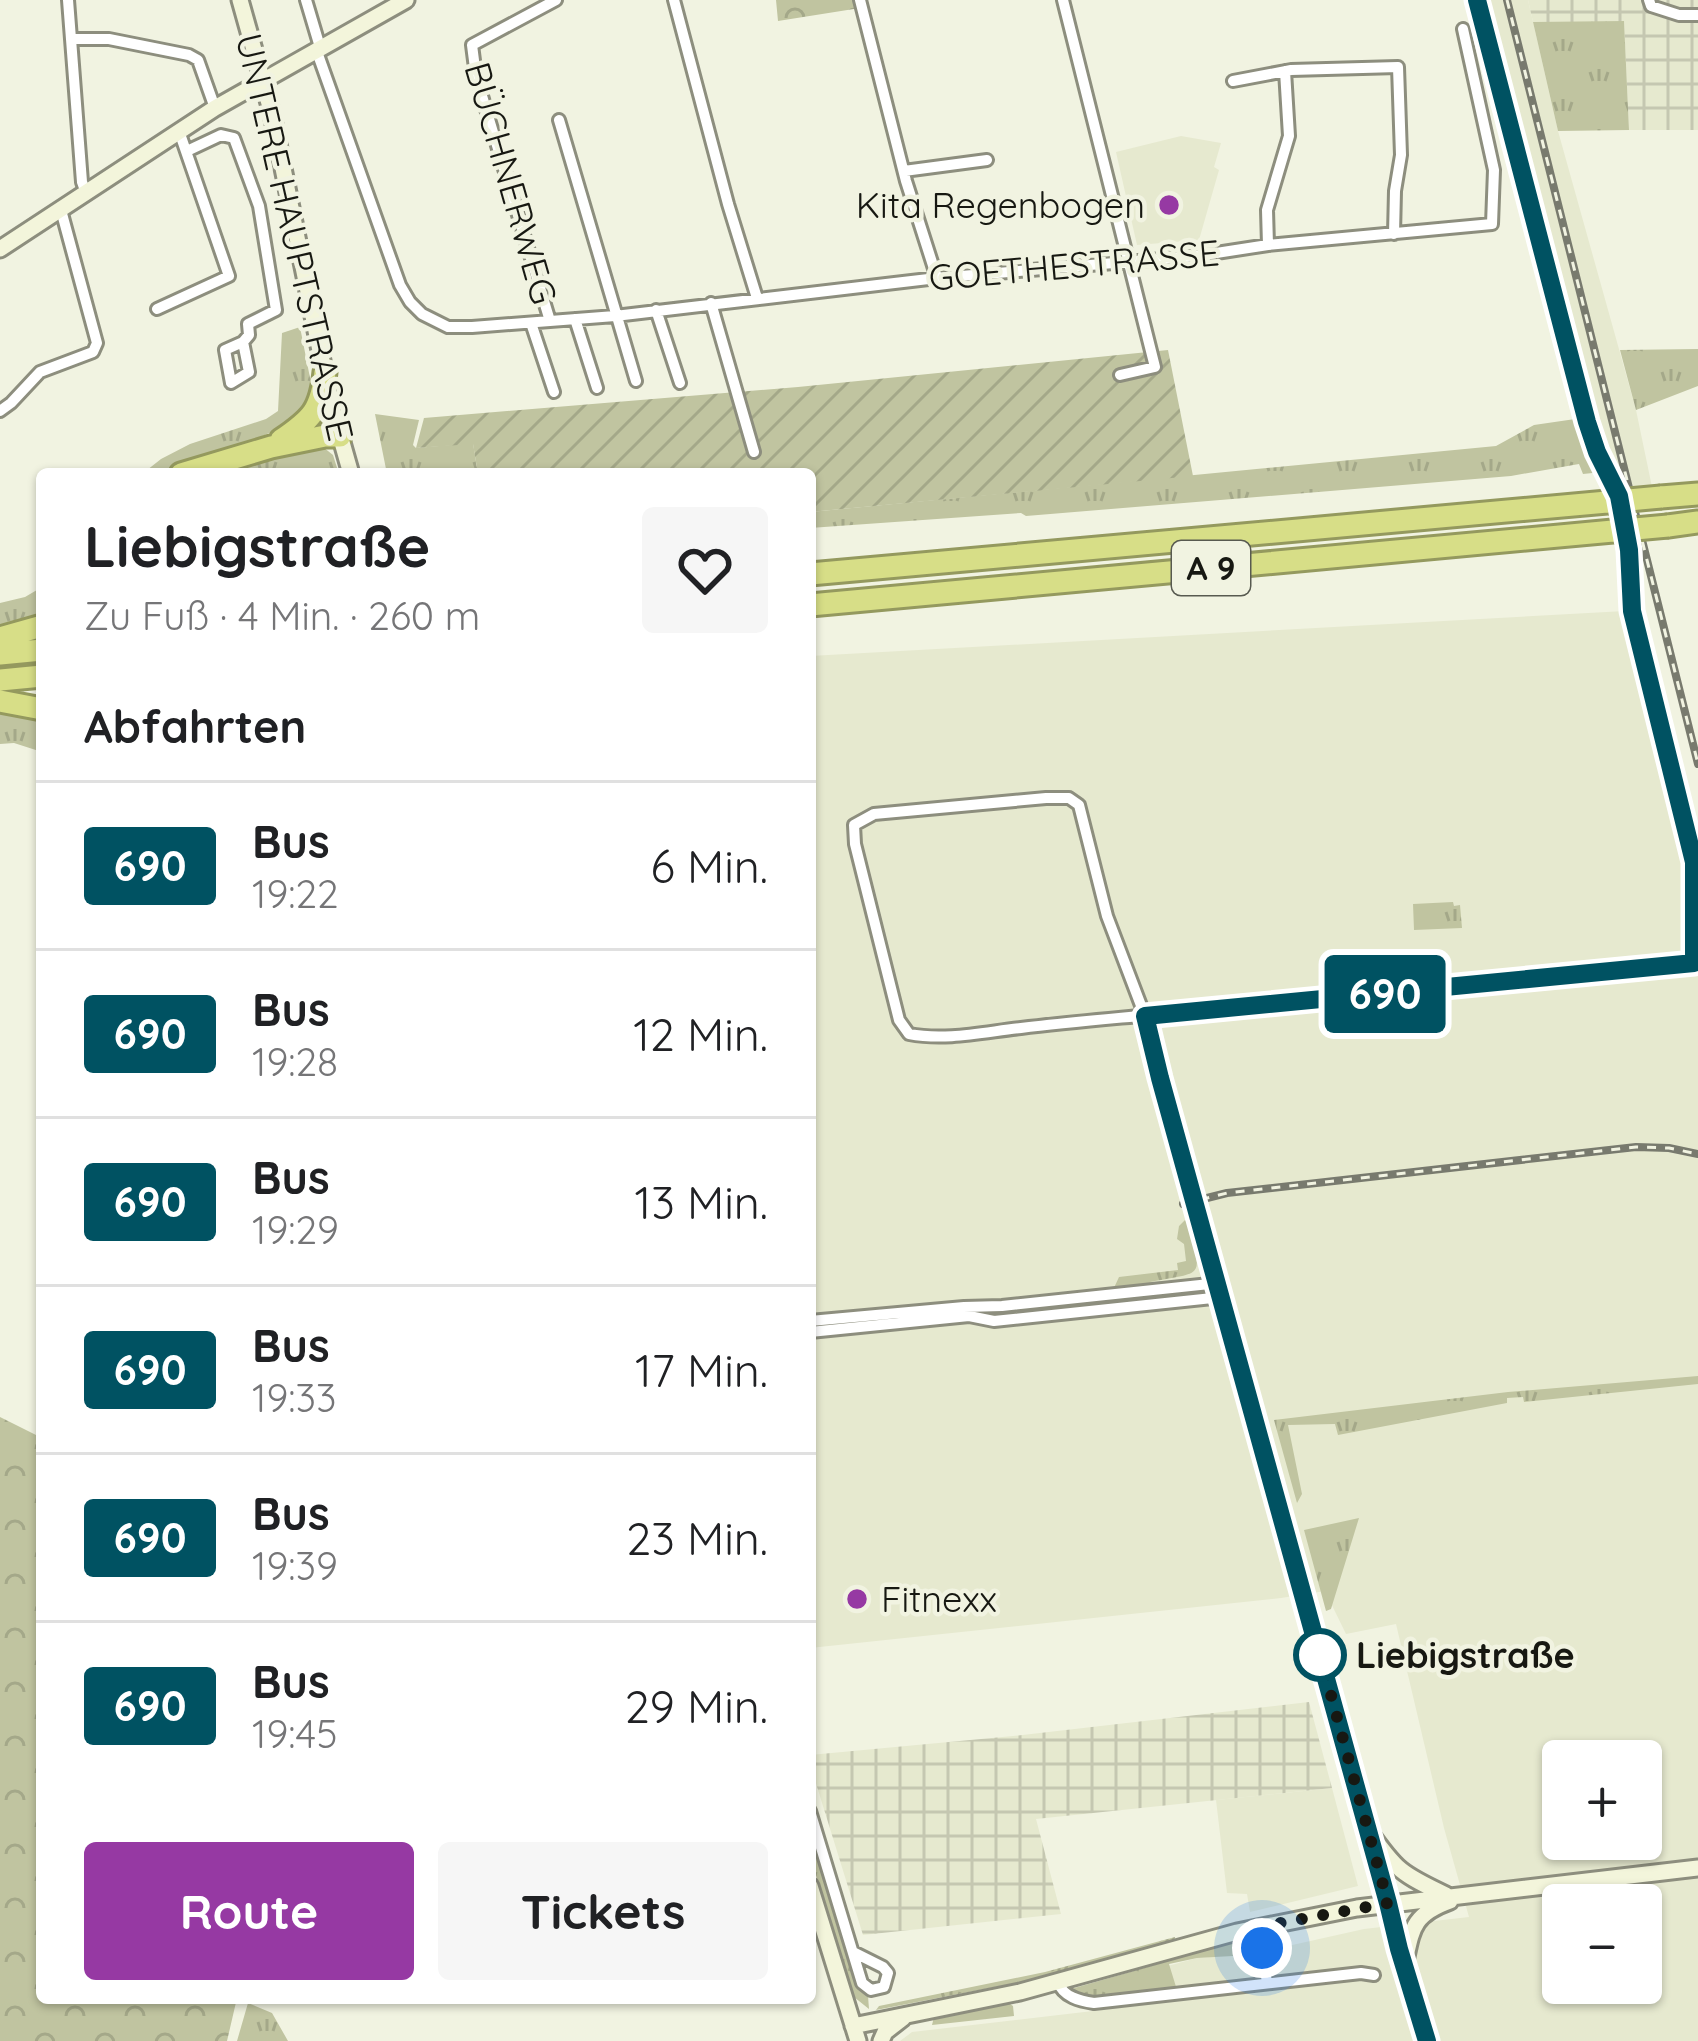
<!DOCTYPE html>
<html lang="de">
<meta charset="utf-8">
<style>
body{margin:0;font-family:Quicksand,sans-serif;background:#f6f6f6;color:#202124;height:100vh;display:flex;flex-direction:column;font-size:45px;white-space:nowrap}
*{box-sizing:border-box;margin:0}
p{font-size:39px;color:#757577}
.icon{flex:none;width:66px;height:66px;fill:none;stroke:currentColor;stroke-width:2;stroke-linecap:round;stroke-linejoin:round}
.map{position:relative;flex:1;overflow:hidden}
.sheet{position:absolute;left:36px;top:468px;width:780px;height:1536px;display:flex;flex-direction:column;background:#fff;border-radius:12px;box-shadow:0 3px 9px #0004}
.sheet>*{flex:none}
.badge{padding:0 24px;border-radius:9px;font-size:42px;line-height:78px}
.controls{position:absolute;left:1542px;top:1740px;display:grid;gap:24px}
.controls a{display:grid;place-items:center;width:120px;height:120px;border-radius:12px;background:#fff;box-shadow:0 3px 9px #0004;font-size:60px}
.you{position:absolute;width:60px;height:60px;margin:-30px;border:9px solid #fff;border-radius:50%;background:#1a73e8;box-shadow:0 0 0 18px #1a73e833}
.map>.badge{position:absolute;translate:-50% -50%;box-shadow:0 0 0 6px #fff}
h2{padding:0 48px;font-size:45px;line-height:108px}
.round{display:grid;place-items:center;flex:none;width:126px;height:126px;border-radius:12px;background:#f6f6f6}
.overview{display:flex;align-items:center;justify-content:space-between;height:204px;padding:0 48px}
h1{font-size:57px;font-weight:700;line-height:90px}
.cta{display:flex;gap:24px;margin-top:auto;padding:24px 48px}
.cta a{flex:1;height:138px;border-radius:12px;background:#9639a3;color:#fff;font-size:48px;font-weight:700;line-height:138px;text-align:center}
.cta a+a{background:#f6f6f6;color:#202124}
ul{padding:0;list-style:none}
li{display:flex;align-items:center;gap:36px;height:168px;padding:0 48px;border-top:3px solid #e0e0e0}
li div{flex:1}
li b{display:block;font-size:45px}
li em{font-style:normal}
li .badge{min-width:132px;font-weight:700;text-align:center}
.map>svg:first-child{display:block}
</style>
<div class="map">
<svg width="1698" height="2041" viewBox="0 0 1698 2041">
<defs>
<pattern id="industrial-grid" width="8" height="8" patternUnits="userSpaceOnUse" patternTransform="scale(3)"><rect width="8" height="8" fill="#e6e9cf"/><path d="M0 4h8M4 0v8" fill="none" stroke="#c5c7b1"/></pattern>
<pattern id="grass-tufts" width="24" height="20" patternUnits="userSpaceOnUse" patternTransform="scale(3)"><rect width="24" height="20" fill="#c0c4a0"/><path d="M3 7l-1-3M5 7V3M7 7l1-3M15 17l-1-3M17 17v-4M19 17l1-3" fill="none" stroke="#a4a889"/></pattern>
<pattern id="park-crowns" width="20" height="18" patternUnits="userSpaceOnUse" patternTransform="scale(3)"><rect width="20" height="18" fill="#c0c4a0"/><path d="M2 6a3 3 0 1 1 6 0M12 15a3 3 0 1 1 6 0" fill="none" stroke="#a4a889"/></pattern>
<pattern id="garden-furrows" width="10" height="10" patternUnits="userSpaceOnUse" patternTransform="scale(3)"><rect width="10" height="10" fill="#c0c4a0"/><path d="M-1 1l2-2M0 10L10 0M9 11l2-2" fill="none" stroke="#a4a889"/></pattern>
</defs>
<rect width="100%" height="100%" fill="#f1f3e1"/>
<!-- built -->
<path fill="#e6e9cf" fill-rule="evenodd" d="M1474 0H1528L1558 131 1636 410 1657 511 1619 514 1582 418Z
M1181 136 1221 143 1214 167 1219 170 1199 240 1137 245 1116 152Z
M1625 611 1698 911V2041H900L912 2032 1110 2009 1120 1979 1197 1958 1252 1954 1364 1929 1469 1917 1444 1828 1396 1624 1346 1634 1325 1591 1281 1598 810 1648V656ZM1563 1761H1641V1839H1563ZM1563 1905H1641V1983H1563Z
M1332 1788 1358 1886 1250 1912 1247 1894 1227 1893 1216 1800Z"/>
<!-- industrial -->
<path fill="url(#industrial-grid)" d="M1528 0H1698V130H1629L1624 22H1533Z
M1309 1702 1332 1788 1036 1819 1061 1914 863 1935 814 1777 810 1755 1013 1736Z"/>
<!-- grass -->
<path fill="url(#grass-tufts)" d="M1624 21 1629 130 1558 131 1533 22Z
M300 327 312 388 307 406 286 426 173 474H142L161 459 190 444 266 419 278 411 282 333Z
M1698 349V386L1636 410 1620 350Z
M375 414 419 420 413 445 416 448 473 443 478 474H387Z
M1582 418 1602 472 1583 474 1579 464 1511 476 1026 516 1021 513 810 528V512L1496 446 1534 425Z
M323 447 333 455 339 474H214L236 465Z
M42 587V620L0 631V603L25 597Z
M0 706 42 714V752L14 743 0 744Z
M1453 902 1454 906 1460 905 1462 928 1414 930 1413 904Z
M1185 1220 1187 1222C1203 1280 1205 1271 1150 1282L1193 1280 1186 1283 1113 1290 1119 1277 1178 1270 1177 1263 1186 1261 1184 1244 1177 1239 1179 1226Z
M1698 1376V1384L1524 1402 1523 1397 1507 1398V1403L1338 1435 1335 1424 1288 1425 1302 1494 1297 1503 1274 1420 1508 1392Z
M1359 1518 1331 1609 1326 1611 1304 1530Z
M810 1829 858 1985 860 1991 868 1996 869 2009 854 1997 841 1958 810 1856Z
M1175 1937 1174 1942 1041 1978 876 2010 879 2006 1045 1972Z
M1238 1941 1252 1945 1257 1962 1253 1963 1251 1955 1197 1958 1169 1964 1177 1990 1092 1997 1080 1995 1071 1989Z
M1007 2002 1013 2006 1014 2016 932 2025 934 2017Z
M248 2003 272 2013 288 2041H237Z"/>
<!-- park -->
<path fill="url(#park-crowns)" d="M776 0H858L860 8 778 21Z
M0 1417 42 1438V1998H237L227 2041H0Z"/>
<!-- garden -->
<path fill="url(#garden-furrows)" d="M1168 350 1193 476 810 512V474H478L473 444 416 448 424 418 798 387Z"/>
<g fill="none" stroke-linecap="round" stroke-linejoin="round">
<defs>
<path id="street" d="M68 0 82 182 86 193
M306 0 320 47
M674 0 728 204 757 298
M860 0 906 181 937 278
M1063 0 1155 367 1120 375
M1649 0 1651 6 1679 15H1698
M72 39H109L189 55 198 60 215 108
M316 49 400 285 410 302 422 314 448 327H472L615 316 937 278 1197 256 1268 245 1492 224 1494 170 1463 29
M1233 81 1291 70 1398 67 1401 155 1395 191 1394 234
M559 120 636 381
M187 151 221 135 234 138 259 206 276 310 248 324 249 335 243 342 249 372 231 383 225 350 243 342
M904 171 987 160
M1268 245 1267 210 1289 136 1285 71
M711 303 754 452
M157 309 229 276 179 131
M656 310 680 383
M575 319 597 388
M550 321 476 76 472 45 556 0
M531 323 554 392
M0 411 11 403 40 372 93 352 97 343 61 210
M810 1321 964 1307 1002 1306 1219 1283
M810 1332 969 1316 994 1321 1222 1297
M810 1811 862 1983 871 1990 884 1987 888 1973 883 1967 853 1952
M1259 1927 1267 1983
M1058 1982C1063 1997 1080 2001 1094 2003L1361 1973 1374 1975
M1427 2041 1399 1949 1219 1283 1160 1078 1145 1016 1107 916 1079 805 1069 798H1046L874 814 854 825 855 844 899 1020 909 1034C946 1041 984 1032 1021 1028 1070 1022 1120 1018 1170 1013L1698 962"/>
<path id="secondary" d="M240 0 272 114 330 400 351 474
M0 249 215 108 406 0
M1368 1830C1396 1870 1401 1874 1446 1895
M810 1886 858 2041
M1404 1966C1412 1930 1411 1915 1450 1901
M853 2026 1020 1992 1237 1932 1357 1908 1698 1868
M881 2041 885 2032 903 2018"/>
<path id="highway" d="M281 440C312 419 321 410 325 372
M181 474 271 447 325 436H340
M1661 497 1698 494
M1668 526 1698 522
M810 574 1607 502
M810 605 1613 531
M0 638 42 626
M0 654 42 650
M0 680 42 676
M0 701 42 709"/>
</defs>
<!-- street casing -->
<use href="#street" stroke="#8d8e7e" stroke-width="16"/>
<!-- secondary casing -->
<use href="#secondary" stroke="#8d8e7e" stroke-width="21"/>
<!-- highway casing -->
<use href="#highway" stroke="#94995e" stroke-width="27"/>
<!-- street -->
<use href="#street" stroke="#fff" stroke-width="10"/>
<!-- secondary -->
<use href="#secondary" stroke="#f3f5db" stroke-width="15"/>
<!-- highway -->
<use href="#highway" stroke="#d7de87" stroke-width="21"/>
<defs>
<path id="rail" d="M1507 0 1698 764
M1183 1204 1227 1193 1636 1147 1669 1148 1698 1154"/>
</defs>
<!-- rail casing -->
<use href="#rail" stroke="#787a6e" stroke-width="8"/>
<!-- rail -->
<use href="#rail" stroke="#f1f3e1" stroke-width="3" stroke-dasharray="9" stroke-linecap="butt"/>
<defs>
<path id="highway-bridge" d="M1607 502 1661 497
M1613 531 1668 526"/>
</defs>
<!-- highway-bridge casing -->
<use href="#highway-bridge" stroke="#94995e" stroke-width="27" stroke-linecap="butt"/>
<!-- highway-bridge -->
<use href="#highway-bridge" stroke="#d7de87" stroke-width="21"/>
</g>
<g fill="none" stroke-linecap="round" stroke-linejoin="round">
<defs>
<path id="line" d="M1427 2041 1399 1949 1388 1903 1160 1078 1145 1016 1694 963V862L1632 611 1629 550 1619 496 1597 452 1587 422 1477 0"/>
</defs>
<!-- line casing -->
<use href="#line" stroke="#fff" stroke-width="27"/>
<!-- line -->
<use href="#line" stroke="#005262" stroke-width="18"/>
<!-- walk -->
<path stroke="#171812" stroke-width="12" stroke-dasharray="0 21.6" d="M1262 1948 1259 1927 1388 1903 1320 1655"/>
</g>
<!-- markers -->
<g fill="#9639a3" stroke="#f1f3e1" stroke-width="4.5">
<circle cx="1169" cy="205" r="12"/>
<circle cx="857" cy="1599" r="12"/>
</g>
<circle fill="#fff" stroke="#005262" stroke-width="6" cx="1320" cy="1655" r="24"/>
<g text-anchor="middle" stroke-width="9" stroke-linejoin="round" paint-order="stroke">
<!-- shield labels -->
<rect fill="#f1f3e1" stroke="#585a50" stroke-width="3" x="1172" y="541" width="78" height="54" rx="9"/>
<g font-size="33" font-weight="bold" fill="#171812">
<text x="1211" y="580">A 9</text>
</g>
<!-- street labels -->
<g font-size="36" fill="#171812" stroke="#f1f3e1">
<text transform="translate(511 183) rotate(74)" y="13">BÜCHNERWEG</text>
<text transform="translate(295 237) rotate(77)" y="13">UNTERE HAUPTSTRASSE</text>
<text transform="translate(1074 265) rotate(-5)" y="13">GOETHESTRASSE</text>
</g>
<!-- poi labels -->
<g font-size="36" fill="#171812" stroke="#f1f3e1" text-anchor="end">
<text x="1145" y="218">Kita Regenbogen</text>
<text x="881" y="1612" text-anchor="start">Fitnexx</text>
</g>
<!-- stop labels -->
<g font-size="36" font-weight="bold" fill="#171812" stroke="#f1f3e1" text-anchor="start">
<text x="1356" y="1668">Liebigstraße</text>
</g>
</g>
</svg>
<div class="controls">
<a>+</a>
<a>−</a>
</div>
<div class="you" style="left:1262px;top:1948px"></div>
<b class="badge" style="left:1385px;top:994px;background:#005262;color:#fff">690</b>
<section class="sheet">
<div class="overview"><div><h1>Liebigstraße</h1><p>Zu Fuß · 4 Min. · 260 m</p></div><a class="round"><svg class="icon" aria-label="heart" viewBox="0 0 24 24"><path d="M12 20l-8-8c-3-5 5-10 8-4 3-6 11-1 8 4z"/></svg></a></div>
<h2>Abfahrten</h2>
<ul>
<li><span class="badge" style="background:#005262;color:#fff">690</span><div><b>Bus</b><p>19:22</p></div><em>6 Min.</em></li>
<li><span class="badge" style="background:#005262;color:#fff">690</span><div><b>Bus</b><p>19:28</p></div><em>12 Min.</em></li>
<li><span class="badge" style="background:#005262;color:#fff">690</span><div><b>Bus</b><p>19:29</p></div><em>13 Min.</em></li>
<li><span class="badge" style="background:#005262;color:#fff">690</span><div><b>Bus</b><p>19:33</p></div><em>17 Min.</em></li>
<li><span class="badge" style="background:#005262;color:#fff">690</span><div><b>Bus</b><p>19:39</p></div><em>23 Min.</em></li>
<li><span class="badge" style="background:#005262;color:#fff">690</span><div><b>Bus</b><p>19:45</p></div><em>29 Min.</em></li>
</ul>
<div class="cta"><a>Route</a><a>Tickets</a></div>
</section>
</div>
